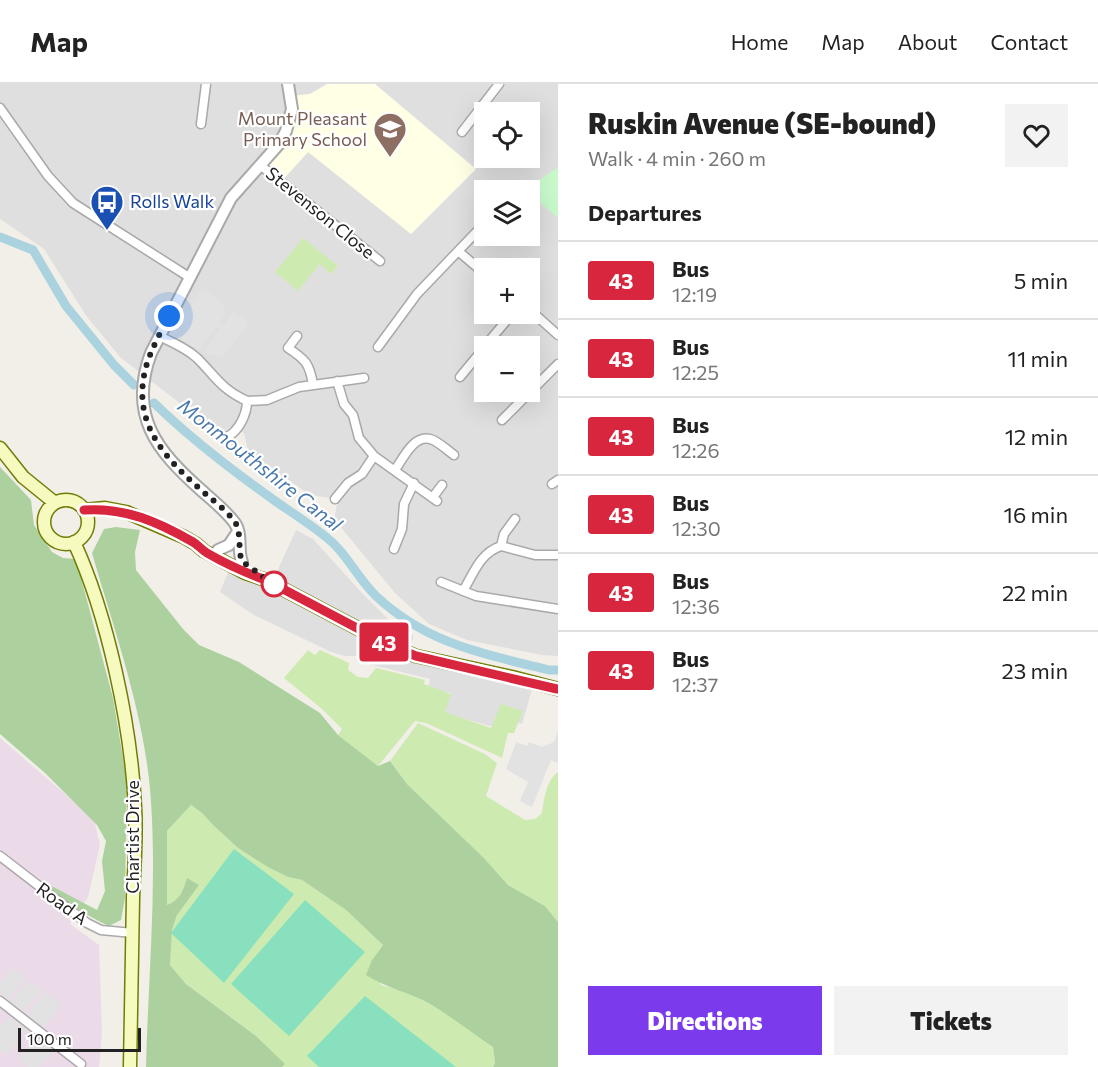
<!DOCTYPE html>
<meta charset="utf-8">
<style>
body{margin:0;font-family:Commissioner,sans-serif;background:#f2f2f2;color:#222;height:100vh;display:flex;flex-direction:column;font-size:22px;white-space:nowrap}
*{box-sizing:border-box;margin:0}
p{font-size:20px;color:#767676}
.icon{flex:none;width:33px;height:33px;fill:none;stroke:currentColor;stroke-width:2;stroke-linecap:round;stroke-linejoin:round}
.map{position:relative;flex:1;overflow:hidden}
.drawer{display:flex;flex-direction:column;background:#fff;width:540px}
.drawer>*{flex:none}
.badge{padding:0 12px;border-radius:4px;font-size:21px;line-height:39px}
.buttons{position:absolute;left:474px;top:18px;display:grid;gap:12px}
.buttons a{display:grid;place-items:center;width:66px;height:66px;border-radius:0px;background:#fff;box-shadow:0 6px 24px #0002;font-size:30px}
.scale{position:absolute;left:18px;bottom:15px;width:123px;box-sizing:border-box;padding-left:6px;border:3px solid #222;border-top:0;font-size:16px;line-height:21px;white-space:nowrap;color:#222;-webkit-text-stroke:4px #fff;paint-order:stroke}
.you{position:absolute;width:30px;height:30px;margin:-15px;border:4px solid #fff;border-radius:50%;background:#1a73e8;box-shadow:0 0 0 9px #1a73e833}
.map>.badge{position:absolute;translate:-50% -50%;box-shadow:0 0 0 3px #fff}
h2{padding:0 30px;font-size:22px;line-height:54px}
.round{display:grid;place-items:center;flex:none;width:63px;height:63px;border-radius:0px;background:#f2f2f2}
.headline{display:flex;align-items:center;justify-content:space-between;height:102px;padding:0 30px}
h1{font-size:28px;font-weight:800;line-height:45px}
.button{display:flex;gap:12px;margin-top:auto;padding:12px 30px}
.button a{flex:1;height:69px;border-radius:0px;background:#7c3aed;color:#fff;font-size:24px;font-weight:800;line-height:69px;text-align:center}
.button a+a{background:#f2f2f2;color:#222}
ul{padding:0;list-style:none}
li{display:flex;align-items:center;gap:18px;height:78px;padding:0 30px;border-top:2px solid #e0e0e0}
li div{flex:1}
li b{display:block;font-size:22px}
li em{font-style:normal}
li .badge{min-width:66px;font-weight:700;text-align:center}
header{display:flex;align-items:center;gap:36px;box-sizing:border-box;height:84px;padding:0 30px;background:#fff;border-bottom:2px solid #e0e0e0}
header strong{font-size:28px}
nav{display:flex;gap:33px;margin-inline-start:auto;font-size:21px}
main{display:flex;flex:1;min-height:0}
.map>svg:first-child{display:block}
</style>
<header>
<strong>Map</strong>
<nav><a>Home</a><a>Map</a><a>About</a><a>Contact</a></nav>
</header>
<main>
<div class="map">
<svg width="558" height="983" viewBox="0 0 558 983">
<rect width="100%" height="100%" fill="#f2efe9"/>
<!-- residential -->
<path fill="#e0dfdf" fill-rule="evenodd" d="M0 0H558V572L542 571 467 556 429 540 395 509 334 435 338 417 330 414 310 411 248 367 244 349 230 343 222 350H210L194 330 121 274 87 233 44 165 0 135ZM484 28H530V74H484ZM484 106H530V152H484ZM484 184H530V230H484ZM484 262H530V308H484Z
M296 446 313 455 361 508 388 535 414 552 405 575 533 602 522 640 497 633 494 643 443 629 451 609 428 604 430 595 357 577 356 572H344L329 567 254 531 220 508 229 486 270 503Z"/>
<!-- industrial -->
<path fill="#ebdbe8" d="M0 654 94 735 100 761 88 813 70 840 99 861 102 949 99 983H0Z"/>
<!-- education -->
<path fill="#ffffe5" d="M327 0H375L476 85 411 150 308 68 281 98 260 81 279 60 291 12 310 10Z"/>
<!-- grass -->
<path fill="#cdebb0" d="M303 154 338 182 331 190 320 180 298 207 275 188Z
M308 566 315 571 320 566 349 579 348 586 358 593 368 594 376 584 425 596 424 600 451 610 445 628 491 644 501 620 523 627 514 649H508L502 674 426 639 415 637 378 682 338 651 342 645 322 625 284 594Z
M418 639 485 670 497 679 486 712 525 736 535 735 542 729C544 716 546 696 558 688V838L545 822 508 801 484 774 407 700 390 677Z
M191 721 202 729 213 741 238 764 288 793 302 796 346 826 383 861 372 876 381 901C424 910 458 938 493 963L495 979 493 983H282L284 980 256 952 186 900 170 881 172 846 177 831 198 801 184 805 177 816 167 821V747Z"/>
<!-- forest -->
<path fill="#add19e" d="M0 383 31 416 34 441 52 468 63 474 76 475 113 614 127 698 125 814 121 836 109 842C85 831 62 816 44 798L97 826 105 807 102 777 106 757 97 741 45 689 0 650Z
M116 443 140 446 135 468 136 486 183 545 199 561 239 578 320 629 338 651 378 682 390 677 407 700 484 774 508 801 545 822 558 838V983H493L495 979 493 963C472 949 452 933 430 920 409 908 386 904 366 891L372 876 383 861 346 826 302 796 288 793 268 783 238 764 213 741 202 729 191 721 167 747V821C180 816 183 807 187 794L199 801 177 831 172 846 170 881 186 900 256 952 285 980 282 983H146C148 895 157 806 151 718 146 635 115 549 92 469L104 445Z"/>
<!-- park -->
<path fill="#c8facc" d="M558 83V134L530 110V106H525Z"/>
<!-- pitch -->
<path fill="#88e0be" d="M234 765 294 810 224 899 171 849Z
M305 816 365 868 289 952 231 900Z
M365 912 456 983H319L307 972Z"/>
<!-- parking -->
<path fill="#e2e2e2" d="M202 204 225 221 222 225 226 228 220 238 224 241 233 227 249 238 222 274 203 268 220 246 216 243 199 266 181 255 188 245 180 239Z
M558 648V679L551 676 532 723 520 717 528 698 506 685 516 658 527 662 529 658 542 663 554 658Z
M12 884 25 894 9 916 0 909V900Z
M28 896 41 906 24 928 11 918Z
M43 908 61 920 44 943 27 931Z
M9 933 26 945 7 971 0 966V944Z
M38 950 55 964 40 983H28L18 975Z"/>
<g fill="none" stroke-linecap="round" stroke-linejoin="round">
<!-- canal -->
<path stroke="#aad3df" stroke-width="9" d="M0 153 33 166 66 222 114 281 134 301
M154 319C190 354 237 390 278 419 294 430 311 441 326 453 347 469 357 494 376 512 427 560 484 570 549 586H558"/>
<defs>
<path id="minor" d="M483 22 496 28
M0 24 48 92 73 119 189 193
M201 40 206 0
M462 48 499 0
M260 81 380 177
M458 167 484 189
M530 226 558 251
M159 252C172 258 186 264 197 274 216 293 221 305 247 317
M297 252 288 264C306 276 309 279 313 300
M485 262 512 230
M378 263 417 210 484 140
M460 293 484 264
M337 297 344 320 353 331 359 354 365 361 374 372 437 417
M502 336 558 280
M227 353C239 347 247 330 247 317L267 316 299 303 364 294
M395 386C403 375 413 351 430 355 438 357 447 366 454 371
M552 400 558 396
M433 413 442 401
M335 415 348 399 362 390 374 372
M501 462 535 471H558
M394 465 402 445 404 420 414 399
M441 498 476 512 558 525
M463 507C474 489 480 469 501 462L504 450 515 435
M0 772 87 839 101 846 133 849
M0 917 81 980"/>
<path id="tertiary" d="M218 466 229 461 237 449
M242 478C237 466 243 449 234 438 225 426 212 416 201 406 156 366 128 331 151 269L231 114 279 60 286 47 292 25 288 0"/>
<path id="secondary" d="M0 364 23 393 55 419
M44 438a22 22 0 1 1 44 0a22 22 0 1 1-44 0Z
M84 426 105 424 126 428 184 453 196 460 204 467 245 489 266 496 391 562 416 572 512 593 558 605
M74 458C108 532 131 642 135 723 137 753 134 784 133 814 132 871 131 927 130 983"/>
</defs>
<!-- minor casing -->
<use href="#minor" stroke="#a9a9a9" stroke-width="11"/>
<!-- tertiary casing -->
<use href="#tertiary" stroke="#a9a9a9" stroke-width="14"/>
<!-- secondary casing -->
<use href="#secondary" stroke="#707d05" stroke-width="15"/>
<!-- minor -->
<use href="#minor" stroke="#fff" stroke-width="8"/>
<!-- tertiary -->
<use href="#tertiary" stroke="#fff" stroke-width="10"/>
<!-- secondary -->
<use href="#secondary" stroke="#f7fabf" stroke-width="12"/>
</g>
<g fill="none" stroke-linecap="round" stroke-linejoin="round">
<defs>
<path id="line" d="M84 426C125 423 158 438 193 458 198 461 202 466 207 469 226 480 246 489 266 496L391 562 416 572 557 605"/>
</defs>
<!-- line casing -->
<use href="#line" stroke="#fff" stroke-width="14"/>
<!-- line -->
<use href="#line" stroke="#d7263d" stroke-width="9"/>
<!-- walk -->
<path stroke="#222" stroke-width="6" stroke-dasharray="0 10.8" d="M169 232C161 248 151 265 146 283 131 338 164 373 201 406 210 414 233 431 237 442 241 454 238 466 242 478 254 484 262 494 274 500"/>
</g>
<!-- icons -->
<defs>
<symbol id="school-pin" viewBox="-11 -11 22 30"><path d="M0 17L-7.5 6A9.5 9.5 0 1 1 7.5 6Z" fill="#8d6e63" stroke="#fff"/><path d="M0-5L7-2L0 1L-7-2ZM-4 1L0 2.5L4 1V4Q0 6-4 4Z" fill="#fff"/></symbol>
<symbol id="bus-pin" viewBox="-11 -11 22 30"><path d="M0 17L-7.5 6A9.5 9.5 0 1 1 7.5 6Z" fill="#1a4fb4" stroke="#fff"/><path d="M-5-6H5V4H4V6H2V4H-2V6H-4V4H-5ZM-3.5-4V0h7V-4ZM-3.5 1.2v1.5H-2V1.2ZM2 1.2v1.5H3.5V1.2Z" fill="#fff"/></symbol>
</defs>
<g fill-rule="evenodd">
<use href="#school-pin" x="371" y="26" width="38" height="52"/>
<use href="#bus-pin" x="88" y="99" width="38" height="52"/>
</g>
<!-- markers -->
<circle fill="#fff" stroke="#d7263d" stroke-width="3" cx="274" cy="500" r="12"/>
<g text-anchor="middle" stroke-width="4.5" stroke-linejoin="round" paint-order="stroke">
<!-- education labels -->
<g font-size="18" fill="#785e54" stroke="#fff" text-anchor="end">
<text x="367" y="41">Mount Pleasant<tspan x="367" dy="21">Primary School</tspan></text>
</g>
<!-- transit labels -->
<g font-size="18" fill="#164399" stroke="#fff" text-anchor="start">
<text x="130" y="124">Rolls Walk</text>
</g>
<!-- street labels -->
<g font-size="18" fill="#222" stroke="#fff">
<text transform="translate(320 129) rotate(39)" y="6">Stevenson Close</text>
<text transform="translate(133 753) rotate(-90)" y="6">Chartist Drive</text>
<text transform="translate(62 820) rotate(36)" y="6">Road A</text>
</g>
<!-- water labels -->
<g font-size="20" font-style="italic" fill="#4a7aab" stroke="#fff">
<text transform="translate(260 381) rotate(38)" y="7">Monmouthshire Canal</text>
</g>
</g>
</svg>
<div class="buttons">
<a><svg class="icon" aria-label="locate" viewBox="0 0 24 24"><circle cx="12" cy="12" r="6"/><path d="M12 2v4M12 18v4M2 12h4M18 12h4"/></svg></a>
<a><svg class="icon" aria-label="layers" viewBox="0 0 24 24"><path d="M12 4l9 5-9 5-9-5zM3 14l9 5 9-5"/></svg></a>
<a>+</a>
<a>−</a>
</div>
<div class="scale">100 m</div>
<div class="you" style="left:169px;top:232px"></div>
<b class="badge" style="left:384px;top:558px;background:#d7263d;color:#fff">43</b>
</div>
<section class="drawer">
<div class="headline"><div><h1>Ruskin Avenue (SE-bound)</h1><p>Walk · 4 min · 260 m</p></div><a class="round"><svg class="icon" aria-label="heart" viewBox="0 0 24 24"><path d="M12 20l-8-8c-3-5 5-10 8-4 3-6 11-1 8 4z"/></svg></a></div>
<h2>Departures</h2>
<ul>
<li><span class="badge" style="background:#d7263d;color:#fff">43</span><div><b>Bus</b><p>12:19</p></div><em>5 min</em></li>
<li><span class="badge" style="background:#d7263d;color:#fff">43</span><div><b>Bus</b><p>12:25</p></div><em>11 min</em></li>
<li><span class="badge" style="background:#d7263d;color:#fff">43</span><div><b>Bus</b><p>12:26</p></div><em>12 min</em></li>
<li><span class="badge" style="background:#d7263d;color:#fff">43</span><div><b>Bus</b><p>12:30</p></div><em>16 min</em></li>
<li><span class="badge" style="background:#d7263d;color:#fff">43</span><div><b>Bus</b><p>12:36</p></div><em>22 min</em></li>
<li><span class="badge" style="background:#d7263d;color:#fff">43</span><div><b>Bus</b><p>12:37</p></div><em>23 min</em></li>
</ul>
<div class="button"><a>Directions</a><a>Tickets</a></div>
</section>
</main>
